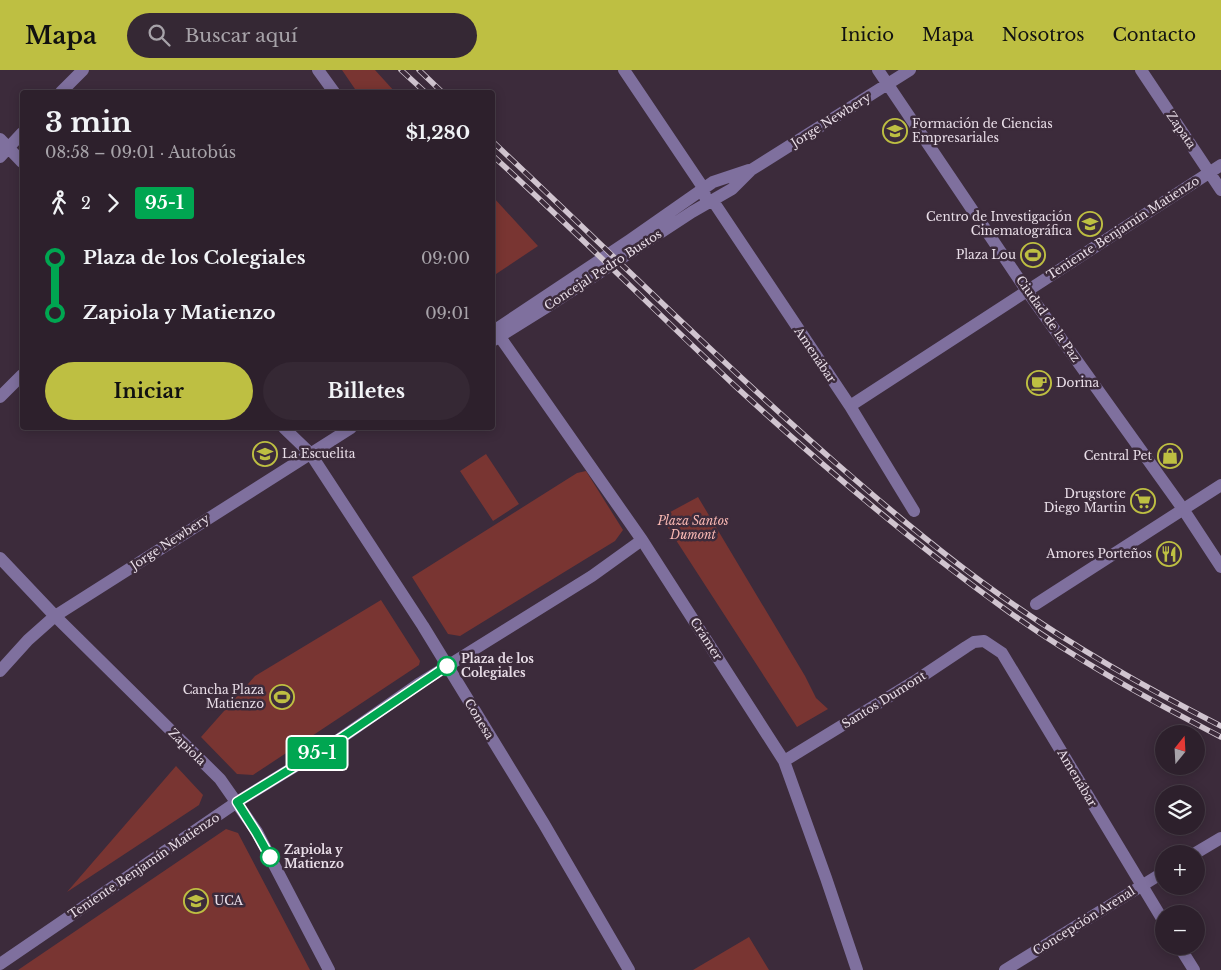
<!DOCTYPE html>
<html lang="es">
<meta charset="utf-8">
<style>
body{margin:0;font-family:"Libre Baskerville",serif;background:#352834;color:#f1f3f6;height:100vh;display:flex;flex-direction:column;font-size:19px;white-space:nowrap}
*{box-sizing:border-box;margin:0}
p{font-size:16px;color:#a7a3a9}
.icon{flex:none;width:28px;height:28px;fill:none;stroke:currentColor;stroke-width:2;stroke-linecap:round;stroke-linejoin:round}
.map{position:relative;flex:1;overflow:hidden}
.sheet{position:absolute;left:20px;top:20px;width:475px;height:340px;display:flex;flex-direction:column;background:#2d202c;border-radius:5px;box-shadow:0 2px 12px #0003,0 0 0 1px #483e48}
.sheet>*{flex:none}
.badge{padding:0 10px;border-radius:4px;font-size:18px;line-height:32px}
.needle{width:32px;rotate:18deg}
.fabs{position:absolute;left:1155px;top:655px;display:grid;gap:10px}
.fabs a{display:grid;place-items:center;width:50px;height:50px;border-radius:50%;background:#2d202c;box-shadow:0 2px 12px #0003,0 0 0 1px #483e48;font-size:25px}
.map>.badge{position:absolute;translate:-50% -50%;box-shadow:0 0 0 2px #fff}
.legs{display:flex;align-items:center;gap:8px;height:55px;padding:0 25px;font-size:16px}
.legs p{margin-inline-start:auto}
.overview{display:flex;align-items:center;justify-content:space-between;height:85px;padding:0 25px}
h1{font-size:28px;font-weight:700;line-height:38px}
.action{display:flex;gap:10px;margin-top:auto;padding:10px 25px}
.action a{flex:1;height:58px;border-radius:30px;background:#bebf42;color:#111;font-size:20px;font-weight:700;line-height:58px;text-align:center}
.action a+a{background:#352834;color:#f1f3f6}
ul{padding:0 25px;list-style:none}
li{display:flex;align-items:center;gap:18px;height:55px;font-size:19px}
li i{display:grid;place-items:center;width:8px;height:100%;margin:0 6px;background:currentColor}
li i::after{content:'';width:12px;height:12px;margin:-6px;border:4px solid;border-radius:50%;background:#2d202c}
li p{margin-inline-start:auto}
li:first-child i{background:linear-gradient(#0000 50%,currentColor 0)}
li:last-child i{background:linear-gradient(currentColor 50%,#0000 0)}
header{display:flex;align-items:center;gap:30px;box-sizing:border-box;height:70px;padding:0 25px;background:#bebf42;color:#111}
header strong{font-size:24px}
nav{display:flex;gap:28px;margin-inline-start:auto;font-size:18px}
.search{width:350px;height:45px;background:#352834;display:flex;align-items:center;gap:12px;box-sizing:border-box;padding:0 18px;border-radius:28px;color:#a7a3a9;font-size:19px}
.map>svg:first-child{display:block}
</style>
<header>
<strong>Mapa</strong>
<div class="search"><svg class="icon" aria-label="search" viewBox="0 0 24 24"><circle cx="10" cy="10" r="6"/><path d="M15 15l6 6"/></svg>Buscar aquí</div>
<nav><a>Inicio</a><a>Mapa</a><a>Nosotros</a><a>Contacto</a></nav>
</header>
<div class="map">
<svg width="1221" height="900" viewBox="0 0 1221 900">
<rect width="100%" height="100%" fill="#3c2b3b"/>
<!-- green -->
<path fill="#793532" d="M342 0H375L395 22H357Z
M493 127 538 176 493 206 492 127Z
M486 384 519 434 493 451 460 401Z
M586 401 623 460 615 471 460 566 448 564 412 507 577 403Z
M698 427 805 606 816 628 828 639 797 657 661 447Z
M381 530 420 591 419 595 253 705 237 704 201 667 255 606Z
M176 696 203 725 199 735 67 822Z
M226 759 238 763 310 900H18Z
M749 867 769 900H693Z"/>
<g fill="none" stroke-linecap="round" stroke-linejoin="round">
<!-- minor -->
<path stroke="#7f709e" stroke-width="12" d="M318 0 334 22
M624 0 704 119 705 127
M878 0 1027 221 1183 439 1221 497
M1141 0 1221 120
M61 22 83 0
M0 69 22 92
M0 87 22 63
M713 131 850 336 914 441
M492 262 630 170 713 112 749 100
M500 267 642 470 784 691 826 808 857 900
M494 270 547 237 692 142 732 119 751 100 910 0
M0 327 22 305
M850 336 1221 95
M284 358 310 383 423 556 544 754 629 900
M0 488 55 546 220 709 257 762 329 900
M1036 534 1221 415
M0 601 28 570 55 546 351 358
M784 691 918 609 966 577 974 572 984 571 1002 583 1164 852
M1194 784 1221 768
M1179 876 1194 900
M0 894 237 732 341 668 420 613 592 506 642 470
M1005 900 1164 802"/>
<defs>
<path id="rail" d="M401 0 425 22
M419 0 442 22
M492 71C607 179 718 290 837 394 892 442 949 490 1010 532 1077 579 1148 619 1221 656
M492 85C574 160 653 239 734 315 819 393 909 470 1002 537 1071 587 1146 628 1221 667"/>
</defs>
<!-- rail casing -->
<use href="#rail" stroke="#d0c4cf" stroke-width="5.5"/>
<!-- rail -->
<use href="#rail" stroke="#3c2b3b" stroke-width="4" stroke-dasharray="11" stroke-linecap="butt"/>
</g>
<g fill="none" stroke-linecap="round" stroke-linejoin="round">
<defs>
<path id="line-1" d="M270 787 256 762 237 732 341 668 447 596"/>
</defs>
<!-- line-1 casing -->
<use href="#line-1" stroke="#fff" stroke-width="11"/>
<!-- line-1 -->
<use href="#line-1" stroke="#00a651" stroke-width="8"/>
</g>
<!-- icons -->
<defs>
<symbol id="university-ring" viewBox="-11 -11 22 22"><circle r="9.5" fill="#3c2b3b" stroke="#bebf42" stroke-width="1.5"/><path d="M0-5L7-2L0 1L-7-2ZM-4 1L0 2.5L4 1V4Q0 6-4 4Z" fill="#bebf42"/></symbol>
<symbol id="stadium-ring" viewBox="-11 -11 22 22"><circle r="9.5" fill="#3c2b3b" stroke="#bebf42" stroke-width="1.5"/><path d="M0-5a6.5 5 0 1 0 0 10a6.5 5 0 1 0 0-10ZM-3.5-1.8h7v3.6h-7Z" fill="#bebf42"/></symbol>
<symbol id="cafe-ring" viewBox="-11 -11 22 22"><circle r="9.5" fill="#3c2b3b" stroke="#bebf42" stroke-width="1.5"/><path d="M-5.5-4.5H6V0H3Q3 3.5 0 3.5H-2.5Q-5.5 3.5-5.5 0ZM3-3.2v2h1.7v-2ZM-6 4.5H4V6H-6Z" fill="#bebf42"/></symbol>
<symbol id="school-ring" viewBox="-11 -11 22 22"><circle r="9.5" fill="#3c2b3b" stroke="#bebf42" stroke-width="1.5"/><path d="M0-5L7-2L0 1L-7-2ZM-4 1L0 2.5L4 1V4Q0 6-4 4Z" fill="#bebf42"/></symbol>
<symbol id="shop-ring" viewBox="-11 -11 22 22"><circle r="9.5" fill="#3c2b3b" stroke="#bebf42" stroke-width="1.5"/><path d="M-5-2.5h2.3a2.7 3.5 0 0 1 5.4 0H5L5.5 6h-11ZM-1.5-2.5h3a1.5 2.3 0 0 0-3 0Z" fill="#bebf42"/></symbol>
<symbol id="supermarket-ring" viewBox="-11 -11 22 22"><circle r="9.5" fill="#3c2b3b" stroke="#bebf42" stroke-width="1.5"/><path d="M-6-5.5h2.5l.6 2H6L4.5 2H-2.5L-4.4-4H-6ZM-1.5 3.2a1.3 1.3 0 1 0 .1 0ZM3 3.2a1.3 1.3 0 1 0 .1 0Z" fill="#bebf42"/></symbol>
<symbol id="restaurant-ring" viewBox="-11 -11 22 22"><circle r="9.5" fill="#3c2b3b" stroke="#bebf42" stroke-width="1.5"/><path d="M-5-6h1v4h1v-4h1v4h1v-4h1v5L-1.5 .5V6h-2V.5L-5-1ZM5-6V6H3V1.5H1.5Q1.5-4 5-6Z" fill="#bebf42"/></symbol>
</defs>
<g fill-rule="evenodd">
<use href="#university-ring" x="881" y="47" width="28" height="28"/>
<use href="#university-ring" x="1076" y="140" width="28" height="28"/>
<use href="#stadium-ring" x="1019" y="171" width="28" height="28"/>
<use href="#cafe-ring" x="1025" y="299" width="28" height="28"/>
<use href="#school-ring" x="251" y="370" width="28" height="28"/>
<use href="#shop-ring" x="1156" y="372" width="28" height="28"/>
<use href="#supermarket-ring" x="1129" y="417" width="28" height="28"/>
<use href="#restaurant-ring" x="1155" y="470" width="28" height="28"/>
<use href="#stadium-ring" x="268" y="613" width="28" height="28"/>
<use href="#university-ring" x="182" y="817" width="28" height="28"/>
</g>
<!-- markers -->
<g fill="#fff" stroke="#00a651" stroke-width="2.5">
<circle cx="447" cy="596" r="9"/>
<circle cx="270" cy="787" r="9"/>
</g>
<g text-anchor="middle" stroke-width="5" stroke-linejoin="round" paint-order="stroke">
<!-- street labels -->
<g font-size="12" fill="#e9dee8" stroke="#3c2b3b">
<text transform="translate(831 50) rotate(-32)" y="4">Jorge Newbery</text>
<text transform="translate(1181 60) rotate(56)" y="4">Zapata</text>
<text transform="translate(1123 158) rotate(-33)" y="4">Teniente Benjamín Matienzo</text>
<text transform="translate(603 200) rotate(-33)" y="4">Concejal Pedro Bustos</text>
<text transform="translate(1048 249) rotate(55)" y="4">Ciudad de la Paz</text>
<text transform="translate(815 285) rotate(56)" y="4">Amenábar</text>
<text transform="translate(170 472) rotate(-33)" y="4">Jorge Newbery</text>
<text transform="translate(706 569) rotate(57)" y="4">Crámer</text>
<text transform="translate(884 630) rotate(-32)" y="4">Santos Dumont</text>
<text transform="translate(479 649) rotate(59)" y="4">Conesa</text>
<text transform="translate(187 677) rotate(45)" y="4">Zapiola</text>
<text transform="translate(1077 708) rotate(59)" y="4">Amenábar</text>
<text transform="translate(144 796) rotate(-34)" y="4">Teniente Benjamín Matienzo</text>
<text transform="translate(1084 851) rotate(-32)" y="4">Concepción Arenal</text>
</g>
<!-- poi labels -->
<g font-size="12" fill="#e9dee8" stroke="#3c2b3b" text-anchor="end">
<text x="912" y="58" text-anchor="start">Formación de Ciencias<tspan x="912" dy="14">Empresariales</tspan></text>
<text x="1072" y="151">Centro de Investigación<tspan x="1072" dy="14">Cinematográfica</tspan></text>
<text x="1016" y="189">Plaza Lou</text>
<text x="1056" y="317" text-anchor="start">Dorina</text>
<text x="282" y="388" text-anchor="start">La Escuelita</text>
<text x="1152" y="390">Central Pet</text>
<text x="1126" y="428">Drugstore<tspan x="1126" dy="14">Diego Martin</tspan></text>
<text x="1152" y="488">Amores Porteños</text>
<text x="264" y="624">Cancha Plaza<tspan x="264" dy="14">Matienzo</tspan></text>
<text x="214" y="835" text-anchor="start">UCA</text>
</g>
<!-- park labels -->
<g font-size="12" font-style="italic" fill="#f9b8b3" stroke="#3c2b3b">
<text x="693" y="455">Plaza Santos<tspan x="693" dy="14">Dumont</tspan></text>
</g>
<!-- stop labels -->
<g font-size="12" font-weight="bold" fill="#e9dee8" stroke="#3c2b3b" text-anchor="start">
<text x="461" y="593">Plaza de los<tspan x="461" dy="14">Colegiales</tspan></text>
<text x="284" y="784">Zapiola y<tspan x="284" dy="14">Matienzo</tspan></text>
</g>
</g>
</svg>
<div class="fabs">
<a><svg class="needle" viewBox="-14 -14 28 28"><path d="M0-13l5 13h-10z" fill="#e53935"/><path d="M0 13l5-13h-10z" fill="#a7a3a9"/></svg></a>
<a><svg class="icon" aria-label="layers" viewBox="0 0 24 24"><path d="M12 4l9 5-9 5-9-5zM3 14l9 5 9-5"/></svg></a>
<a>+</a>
<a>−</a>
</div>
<b class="badge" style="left:317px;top:683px;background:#00a651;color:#fff">95-1</b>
<section class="sheet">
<div class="overview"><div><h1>3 min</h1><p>08:58 – 09:01 · Autobús</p></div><b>$1,280</b></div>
<div class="legs"><svg class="icon" aria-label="walk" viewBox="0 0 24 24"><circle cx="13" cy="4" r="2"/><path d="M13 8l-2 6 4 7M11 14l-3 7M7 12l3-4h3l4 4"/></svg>2<svg class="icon" aria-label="forward" viewBox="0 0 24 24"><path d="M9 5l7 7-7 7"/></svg><b class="badge" style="background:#00a651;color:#fff">95-1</b></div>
<ul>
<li><i style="color:#00a651"></i><b>Plaza de los Colegiales</b><p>09:00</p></li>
<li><i style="color:#00a651"></i><b>Zapiola y Matienzo</b><p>09:01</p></li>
</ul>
<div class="action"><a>Iniciar</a><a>Billetes</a></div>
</section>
</div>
